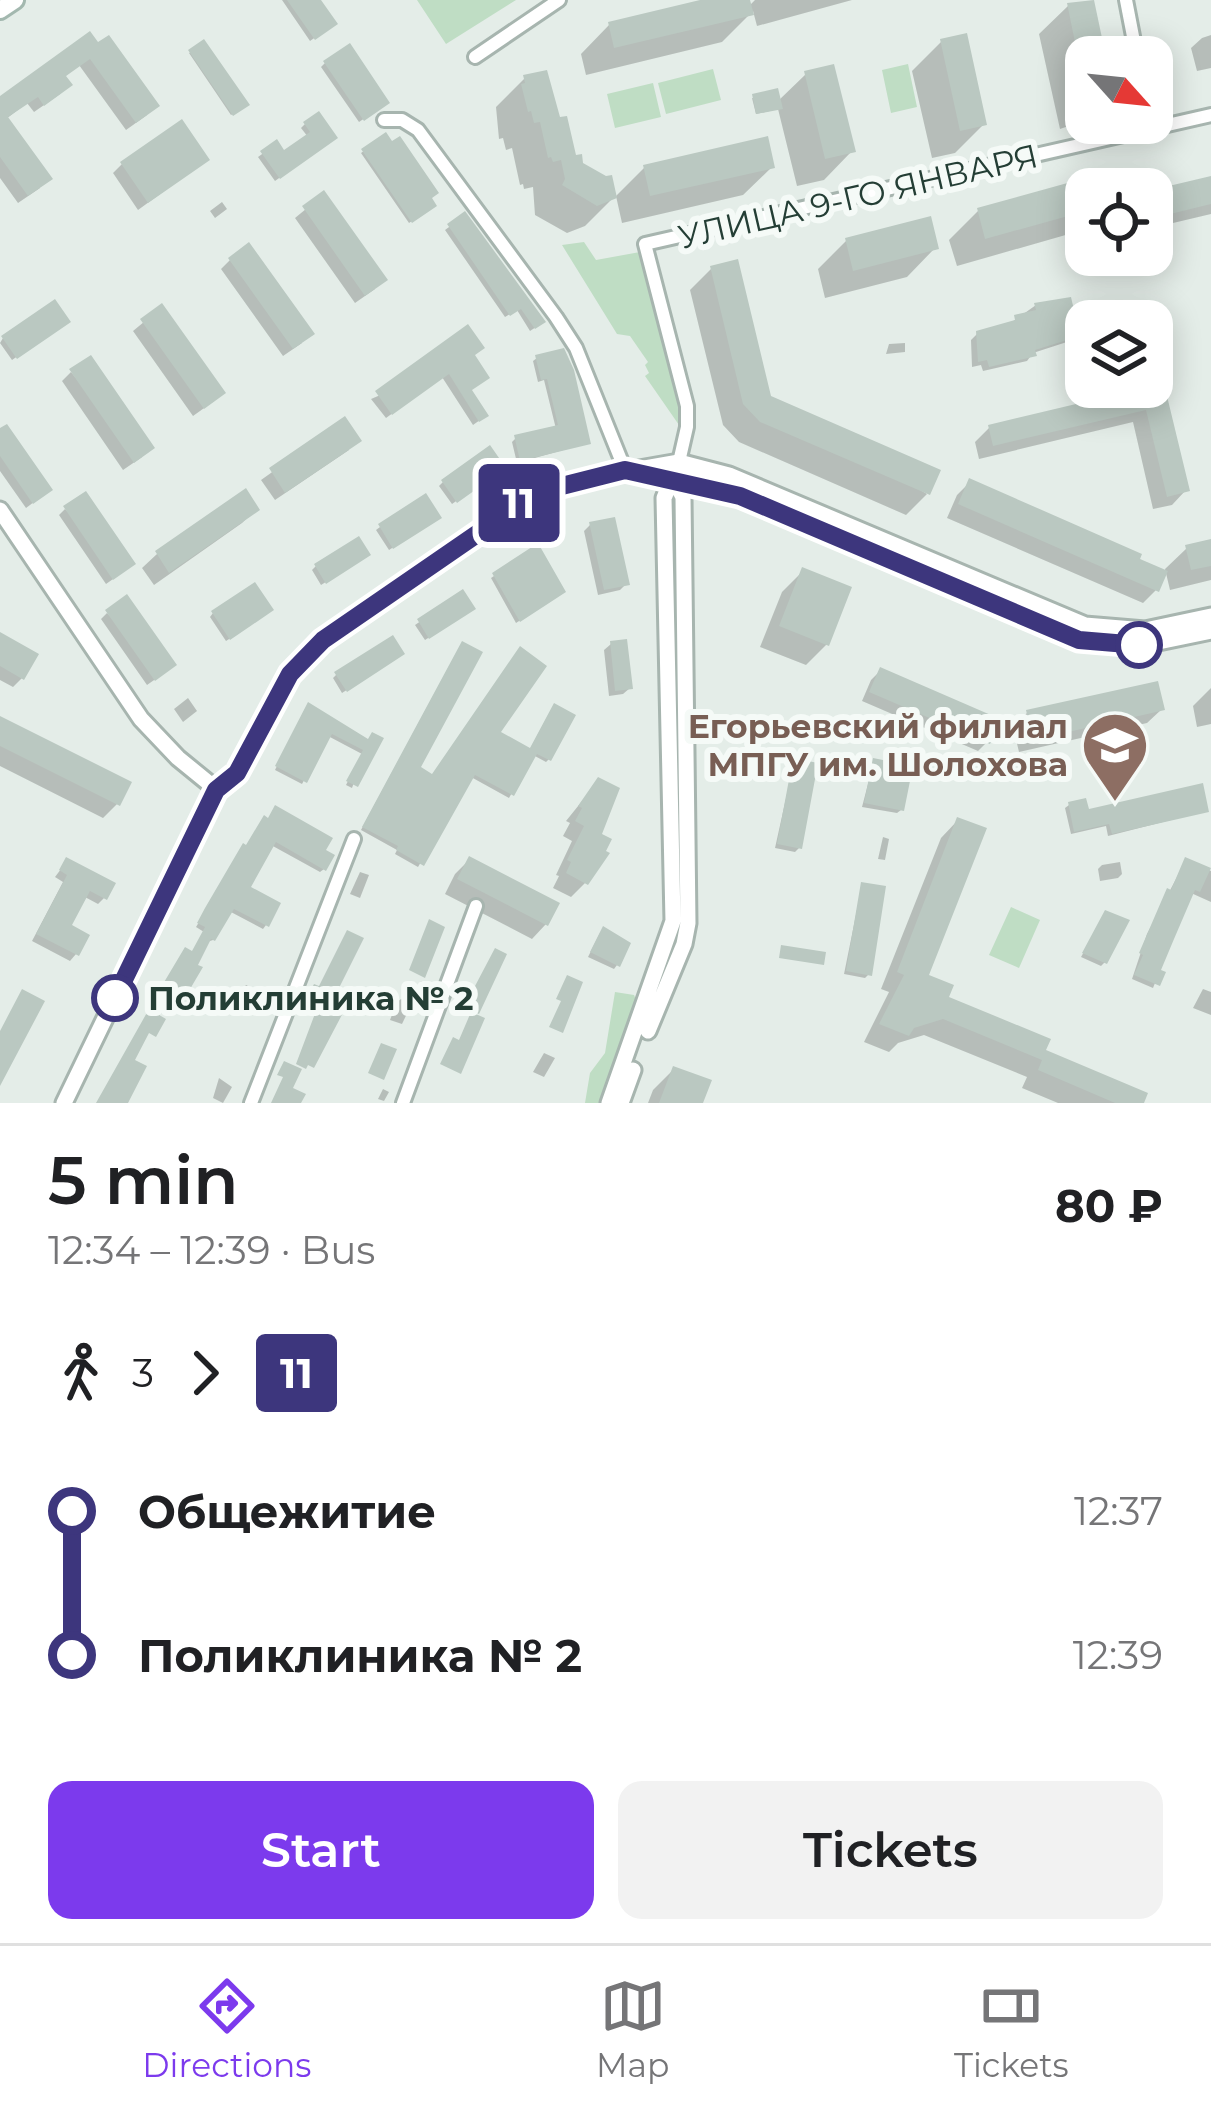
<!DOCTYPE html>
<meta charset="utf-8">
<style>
body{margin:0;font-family:Montserrat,sans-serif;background:#f2f2f2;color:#202124;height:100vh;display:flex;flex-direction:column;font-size:45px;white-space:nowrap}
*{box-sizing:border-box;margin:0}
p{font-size:39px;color:#757577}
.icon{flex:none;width:66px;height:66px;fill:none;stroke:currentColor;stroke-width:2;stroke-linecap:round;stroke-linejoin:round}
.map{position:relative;height:1103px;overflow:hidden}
.panel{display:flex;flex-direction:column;background:#fff;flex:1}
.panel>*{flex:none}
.badge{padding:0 24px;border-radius:9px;font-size:42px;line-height:78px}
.needle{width:78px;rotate:117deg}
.controls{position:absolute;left:1065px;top:36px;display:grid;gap:24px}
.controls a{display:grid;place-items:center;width:108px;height:108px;border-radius:24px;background:#fff;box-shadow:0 6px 30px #0003;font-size:60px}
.map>.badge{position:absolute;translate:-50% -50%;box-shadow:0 0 0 6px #fff}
.legs{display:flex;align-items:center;gap:18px;height:132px;padding:0 48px;font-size:39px}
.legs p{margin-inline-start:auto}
.head{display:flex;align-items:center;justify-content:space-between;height:204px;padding:0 48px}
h1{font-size:66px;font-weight:600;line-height:90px}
.button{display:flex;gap:24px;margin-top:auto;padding:24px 48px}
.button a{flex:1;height:138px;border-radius:24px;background:#7c3aed;color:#fff;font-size:48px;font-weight:600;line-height:138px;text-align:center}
.button a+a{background:#f2f2f2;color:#202124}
ul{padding:0 48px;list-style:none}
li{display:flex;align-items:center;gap:42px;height:144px;font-size:45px}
li i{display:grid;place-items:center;width:18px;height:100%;margin:0 15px;background:currentColor}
li i::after{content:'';width:30px;height:30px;margin:-15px;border:9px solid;border-radius:50%;background:#fff}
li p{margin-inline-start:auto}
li:first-child i{background:linear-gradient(#0000 50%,currentColor 0)}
li:last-child i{background:linear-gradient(currentColor 50%,#0000 0)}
.dock{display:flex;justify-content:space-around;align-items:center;height:168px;border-top:3px solid #e0e0e0;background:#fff;font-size:33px;color:#757577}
.dock a{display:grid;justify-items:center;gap:6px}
.dock .active{color:#7c3aed}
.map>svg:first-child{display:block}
</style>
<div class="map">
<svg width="1211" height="1103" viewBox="0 0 1211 1103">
<rect width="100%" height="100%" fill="#e4ede8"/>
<!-- green -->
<path fill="#bfddc4" d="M417 0H516L446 44Z
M908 64 917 107 891 113 882 70Z
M713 69 721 100 666 114 658 83Z
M653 83 661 117 615 128 607 94Z
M584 242 596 260 640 252 680 408 679 425 645 376 649 373 645 365 648 362 630 336 617 334 562 245Z
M1011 907 1040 920 1019 968 989 955Z
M615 992 634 995 638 1005 599 1103H585L590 1073 605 1053Z"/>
<!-- shadow -->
<path fill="#0003" d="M282 0H317L330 27 310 41Z
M713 0H747L749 6 755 0H852L757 26 753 11 722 42 586 75 581 54 609 25Z
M1068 6 1103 57H1086V120L1060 129 1039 34Z
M90 35 147 115 126 130 79 65 64 77 60 94 34 112 27 103 6 119 40 188 18 203 0 178V99Z
M1211 35V68L1197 71 1191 48 1202 38Z
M941 42 984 124 955 153 932 158 912 71Z
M204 43 246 105 231 115 189 53Z
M325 63 383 106 359 122 321 67Z
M806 74 852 151 824 180 797 186 778 109 756 114 752 98 778 101Z
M525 78 574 159 614 197 585 226 567 233 535 215 533 187 524 189 523 184 520 185 512 148 506 150 503 138 499 139 496 107Z
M305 124 330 141 275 181 258 157 276 144 284 154 308 137 301 128Z
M385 136 433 206 409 223 361 153Z
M207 160 138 210 113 173 122 164Z
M772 167 743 195 622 223 616 196 644 168Z
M1098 178 1101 189H1086V223L1076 232 957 266 949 240 978 211Z
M1211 179V214L1152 228V193Z
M323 195 375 289 355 303 295 218Z
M222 202 227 209 215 218 210 211Z
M464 216 539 325 530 331 517 310 505 317 445 230Z
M847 240 935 248 907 277 825 298 818 269Z
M230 260 302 343 283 356 221 269Z
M711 269 769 398 927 494 906 515 739 442 723 425 690 290Z
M1036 305 1076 335 1070 341 1033 353 1027 361 983 371 981 365 972 367 971 340 977 334 1008 325Z
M162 307 214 401 193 416 133 331Z
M63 325 12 360 0 343 3 338Z
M905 343V352L886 354 889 344Z
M472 356 469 390 480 420 473 425 442 377 386 418 371 399Z
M537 358 588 443 517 463 512 442 516 438 556 429 544 380 538 382 533 361Z
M71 372 142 457 123 470 62 381Z
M1154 388 1186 490 1172 505 1153 509 1133 422 979 459 975 442 989 428Z
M344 421 349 450 275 500 261 480Z
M0 432 42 496 26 508 0 471Z
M499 471 452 504 439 486 443 482Z
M970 482 1136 560 1156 590 1143 603 947 518 957 495Z
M245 493 256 509 242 523 154 585 142 568 157 554Z
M65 509 126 570 106 584 59 515Z
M434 521 389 550 376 530 380 527Z
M590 525 626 584 620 590 598 595 584 531Z
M1211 542V580L1170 590 1165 569 1187 548Z
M364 558 321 585 312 570 316 566Z
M803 571 827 644 806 665 760 647 782 592Z
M494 576 560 594 516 623 491 578Z
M462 593 468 612 425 640 415 625Z
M107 613 167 671 147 685 101 619Z
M213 613 267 614 226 641 210 617Z
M0 635 22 678 13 687 0 680Z
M611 644 630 688 623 694 609 696 604 650Z
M459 648 417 768 432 777 496 733 529 751 551 710 549 759 546 762 533 755 509 798 471 777 418 867 395 854 397 850 361 830Z
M398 657 342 693 333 678 336 675Z
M880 671 987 742 978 751 862 701 871 680Z
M1211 688V724L1197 727 1193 706Z
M188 698 197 711 183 722 174 709Z
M305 709 368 742 352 788 346 785 362 754 328 736 302 784 275 770Z
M1162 709 1147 723 1019 752 1013 727 1027 713Z
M0 719 117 804 103 818 0 766Z
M874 761 901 810 897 813 862 807Z
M794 762 799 848 795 852 775 848Z
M599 780 585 883 571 897 553 888 559 876 556 875 572 841 563 836 570 823 566 821Z
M1069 805 1086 812 1206 811 1108 836 1106 826 1071 834 1065 808Z
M958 820 925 976 945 998 1141 1103H1058L1022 1088 1027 1077 924 1035 898 1043 889 1052 864 1042 889 992 881 989 941 838Z
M261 822 322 851 324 869 320 872 271 845 247 888 266 925 263 929 229 911 213 940 207 942 177 1003 159 993 182 954H191L204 932 196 927Z
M883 837 889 839 885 860 878 859Z
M469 860 546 924 532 939 445 894 455 874Z
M1186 860 1211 871V902L1191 893 1153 988 1132 979 1147 934Z
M67 861 104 898 98 904 83 896 68 926 76 954 70 961 32 941 63 882 55 877Z
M1120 862 1122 874 1118 878 1100 881 1098 869 1102 865Z
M360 872 369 875 360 898 350 894Z
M862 885 869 974 865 978 844 974Z
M600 933 617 965 614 969 588 957Z
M1089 943 1105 962 1101 966 1081 957Z
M421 981 430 985 423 1001 414 999 402 1024 390 1020 397 1002 401 999 411 1003Z
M246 985 266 995 258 1007 238 997Z
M1203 989 1211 992V1015L1193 1008Z
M544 1053 555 1058 544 1077 533 1072Z
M674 1069 700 1103H648L653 1090Z
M219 1078 232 1087 223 1103 213 1098Z
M383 1089 389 1092 384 1101 378 1099Z"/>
<!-- building -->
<path fill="#bac8c1" d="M287 0H321L338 24 315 40Z
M700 0H750L754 15 614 48 608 22Z
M1094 0 1106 57H1078L1067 3Z
M90 31 98 42 109 35 160 106 136 123 90 59 66 76 73 85 44 106 38 97 8 117 53 179 28 196 0 157V96Z
M967 33 987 125 960 131 940 39Z
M204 39 250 105 233 116 188 50Z
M350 43 390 103 364 121 323 61Z
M834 64 856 152 825 159 804 71Z
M547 70 560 117 567 116 576 155 582 154 583 163 606 176 612 175 617 198 597 206 562 185 565 179 561 160 553 162 551 157 548 158 540 122 534 123 531 111 528 112 521 84 525 83 523 75Z
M778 88 783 109 756 114 752 94Z
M319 111 338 138 280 179 260 151 277 139 284 150 310 132 303 122Z
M182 119 210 160 148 203 120 162Z
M386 132 392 141 400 136 439 193 432 198 437 206 412 223 361 149Z
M768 136 775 168 650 196 643 165Z
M1100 174 1104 189H1086V211L985 239 977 208Z
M1211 176V204L1154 218 1152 190Z
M324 190 388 280 365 296 302 206Z
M465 211 546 322 535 329 521 309 510 316 447 224Z
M931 216 939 249 853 271 845 238Z
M249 242 315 334 293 349 228 258Z
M738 259 771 396 941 470 930 495 760 422 743 404 710 266Z
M1071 297 1080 336 1035 350 1037 356 989 367 987 360 978 362 976 331 1015 320 1014 315 1036 310 1034 303Z
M55 299 71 322 17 359 1 336Z
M162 303 226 393 204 409 140 319Z
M468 324 485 348 475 355 490 378 472 390 489 416 479 422 449 374 392 415 375 391Z
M564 348 574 370 591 444 520 461 514 435 558 425 547 379 541 380 535 355Z
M91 355 155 448 134 463 69 369Z
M1156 385 1158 394 1166 392 1190 491 1167 497 1146 410 993 446 988 425Z
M345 416 362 441 285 493 269 468Z
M7 424 53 490 33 504 0 456V428Z
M490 445 506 468 457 503 441 480Z
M969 478 1142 554 1140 559 1168 571 1159 592 958 504Z
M246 488 260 510 169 573 155 551Z
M86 491 136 564 113 580 63 506Z
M426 493 442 518 393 549 378 524Z
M615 517 630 585 604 590 589 522Z
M359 536 371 555 326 584 314 564Z
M1211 539V566L1191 570 1185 545Z
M538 543 566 592 520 622 492 573Z
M802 567 852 587 829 646 779 626Z
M255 582 274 610 230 640 211 611Z
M463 589 476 609 429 639 417 619Z
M127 594 177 665 155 681 105 610Z
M0 632 39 654 24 680 0 666Z
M393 635 405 654 347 692 334 672Z
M627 639 633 689 615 691 610 641Z
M462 641 483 652 421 767 432 774 520 646 547 666 501 732 530 748 554 703 576 715 551 761 537 754 514 796 475 775 424 866 396 850 398 846 362 827Z
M880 667 1000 719 990 744 869 692Z
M1158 681 1165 710 1033 740 1026 710Z
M308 702 368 739 372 732 384 738 358 787 346 781 363 750 332 734 307 783 275 766Z
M0 716 132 782 120 806 0 746Z
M793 758 818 763 802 849 777 844Z
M873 758 913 766 904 811 864 803Z
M598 777 620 788 602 834 612 839 606 851 610 853 588 885 566 873 571 862 567 860 584 826 575 821 582 808 578 806Z
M1203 783 1209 812 1112 834 1109 824 1074 832 1068 802 1086 798 1089 809Z
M275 805 333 838 326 850 335 855 326 871 276 842 251 887 281 903 269 927 234 909 215 941 211 939 198 965 203 967 183 1001 160 989 185 947 192 951 205 927 197 923 205 908 243 843 246 845 264 815 268 818Z
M957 817 987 828 929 975 954 985 949 997 1051 1039 1046 1050 1148 1093 1144 1103H1115L1038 1070 1042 1060 943 1019 914 1028 909 1036 879 1024 904 975 897 972Z
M469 856 560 903 548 926 457 879Z
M66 857 116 883 107 900 90 891 72 925 90 935 79 956 36 934 67 875 59 870Z
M1185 857 1211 868 1200 892 1195 890 1174 939 1161 970 1166 972 1160 986 1134 975 1143 955 1139 953 1167 888 1171 890Z
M861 882 886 886 872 976 846 971Z
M1105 910 1130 920 1107 964 1082 953Z
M429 919 445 927 425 978 409 970Z
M603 926 631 943 620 967 590 952Z
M347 930 364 938 332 1002 345 1009 314 1068 308 1065 306 1069 296 1064 319 1003 307 998 314 984 319 986Z
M781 945 826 952 824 965 779 958Z
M495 948 507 954 479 1014 464 1007Z
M567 975 583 982 563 1033 549 1027 561 1001 556 999Z
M22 989 45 1001 0 1086V1031Z
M149 1009 166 1019 156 1037 149 1033 135 1060 147 1066 128 1103H96Z
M471 1012 485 1018 461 1074 440 1064 453 1037 459 1040Z
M381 1043 397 1049 384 1080 368 1073Z
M284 1061 302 1069 293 1088 306 1094 301 1103H271L283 1077 277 1075Z
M673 1066 712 1080 703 1103H659Z"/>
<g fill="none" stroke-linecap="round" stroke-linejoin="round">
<defs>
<path id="minor" d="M1126 0 1137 57
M475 57 559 0
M384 120H402L418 130 556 317 576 348 625 470
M679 462 687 427V406L645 244 1211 115
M251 1103 354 839
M403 1103 476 906"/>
<path id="tertiary" d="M639 469 679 462 729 475 1085 625 1145 630 1211 616
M0 510 141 719 178 758 216 789
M648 1031 684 944 688 923 683 497 674 480
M64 1103 216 789C256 759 265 707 296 667 325 629 373 605 412 578 533 494 586 439 740 496L1080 640 1144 645 1211 631
M609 1103 673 921 664 498 679 462
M621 1103 633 1070"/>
<path id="secondary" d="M0 10 15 0"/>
</defs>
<!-- minor casing -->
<use href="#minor" stroke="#a7b5af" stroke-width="18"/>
<!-- tertiary casing -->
<use href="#tertiary" stroke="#a7b5af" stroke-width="21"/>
<!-- secondary casing -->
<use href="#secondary" stroke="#a3b8af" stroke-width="22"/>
<!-- minor -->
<use href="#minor" stroke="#fff" stroke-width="12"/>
<!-- tertiary -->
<use href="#tertiary" stroke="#fff" stroke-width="15"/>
<!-- secondary -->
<use href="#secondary" stroke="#fff" stroke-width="16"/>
</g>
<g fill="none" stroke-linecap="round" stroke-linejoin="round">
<defs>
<path id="line-1" d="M115 998 216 790 237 773 290 674 323 640 538 492 625 470 740 496 1079 640 1139 645"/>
</defs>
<!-- line-1 casing -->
<use href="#line-1" stroke="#fff" stroke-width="27"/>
<!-- line-1 -->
<use href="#line-1" stroke="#3d367d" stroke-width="18"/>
</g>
<!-- icons -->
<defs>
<symbol id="university-pin" viewBox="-11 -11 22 30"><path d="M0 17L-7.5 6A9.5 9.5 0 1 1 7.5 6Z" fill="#8d6e63" stroke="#f5faf7"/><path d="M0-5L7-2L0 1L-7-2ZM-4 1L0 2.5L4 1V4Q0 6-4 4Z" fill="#fff"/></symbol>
</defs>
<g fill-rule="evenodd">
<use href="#university-pin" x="1077" y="707" width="76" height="104"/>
</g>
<!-- markers -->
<g fill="#fff" stroke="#3d367d" stroke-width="6">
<circle cx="1139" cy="645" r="21"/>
<circle cx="115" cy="998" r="21"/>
</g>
<g text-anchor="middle" stroke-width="12" stroke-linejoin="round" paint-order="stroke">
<!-- street labels -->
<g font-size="33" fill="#243e35" stroke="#f5faf7">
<text transform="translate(858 196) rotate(-13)" y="12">УЛИЦА 9-ГО ЯНВАРЯ</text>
</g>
<!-- education labels -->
<g font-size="33" font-weight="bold" fill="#785e54" stroke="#f5faf7" text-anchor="end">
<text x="1068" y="738">Егорьевский филиал<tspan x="1068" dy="38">МПГУ им. Шолохова</tspan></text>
</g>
<!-- stop labels -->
<g font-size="33" font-weight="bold" fill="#243e35" stroke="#f5faf7" text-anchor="start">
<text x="148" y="1010">Поликлиника № 2</text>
</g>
</g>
</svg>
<div class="controls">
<a><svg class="needle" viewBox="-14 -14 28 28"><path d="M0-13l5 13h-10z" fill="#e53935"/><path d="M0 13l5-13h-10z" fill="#757577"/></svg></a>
<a><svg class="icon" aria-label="locate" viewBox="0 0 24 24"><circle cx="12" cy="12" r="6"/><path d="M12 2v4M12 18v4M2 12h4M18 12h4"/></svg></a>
<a><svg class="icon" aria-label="layers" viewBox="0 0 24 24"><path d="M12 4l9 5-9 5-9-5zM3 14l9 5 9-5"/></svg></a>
</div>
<b class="badge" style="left:519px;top:503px;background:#3d367d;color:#fff">11</b>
</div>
<section class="panel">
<div class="head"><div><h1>5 min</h1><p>12:34 – 12:39 · Bus</p></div><b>80 ₽</b></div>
<div class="legs"><svg class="icon" aria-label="walk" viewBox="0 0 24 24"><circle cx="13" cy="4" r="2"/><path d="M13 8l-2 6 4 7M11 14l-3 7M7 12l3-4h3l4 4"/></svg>3<svg class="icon" aria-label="forward" viewBox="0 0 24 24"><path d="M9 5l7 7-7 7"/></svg><b class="badge" style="background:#3d367d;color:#fff">11</b></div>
<ul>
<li><i style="color:#3d367d"></i><b>Общежитие</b><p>12:37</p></li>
<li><i style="color:#3d367d"></i><b>Поликлиника № 2</b><p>12:39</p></li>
</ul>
<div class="button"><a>Start</a><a>Tickets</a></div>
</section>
<nav class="dock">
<a class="active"><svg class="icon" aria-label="directions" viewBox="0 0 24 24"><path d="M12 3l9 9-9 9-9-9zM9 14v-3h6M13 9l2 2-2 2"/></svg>Directions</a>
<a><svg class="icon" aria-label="map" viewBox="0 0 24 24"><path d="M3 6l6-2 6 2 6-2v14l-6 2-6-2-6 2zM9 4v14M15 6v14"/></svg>Map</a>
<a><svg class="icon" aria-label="tickets" viewBox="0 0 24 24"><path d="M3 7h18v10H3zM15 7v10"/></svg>Tickets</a>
</nav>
